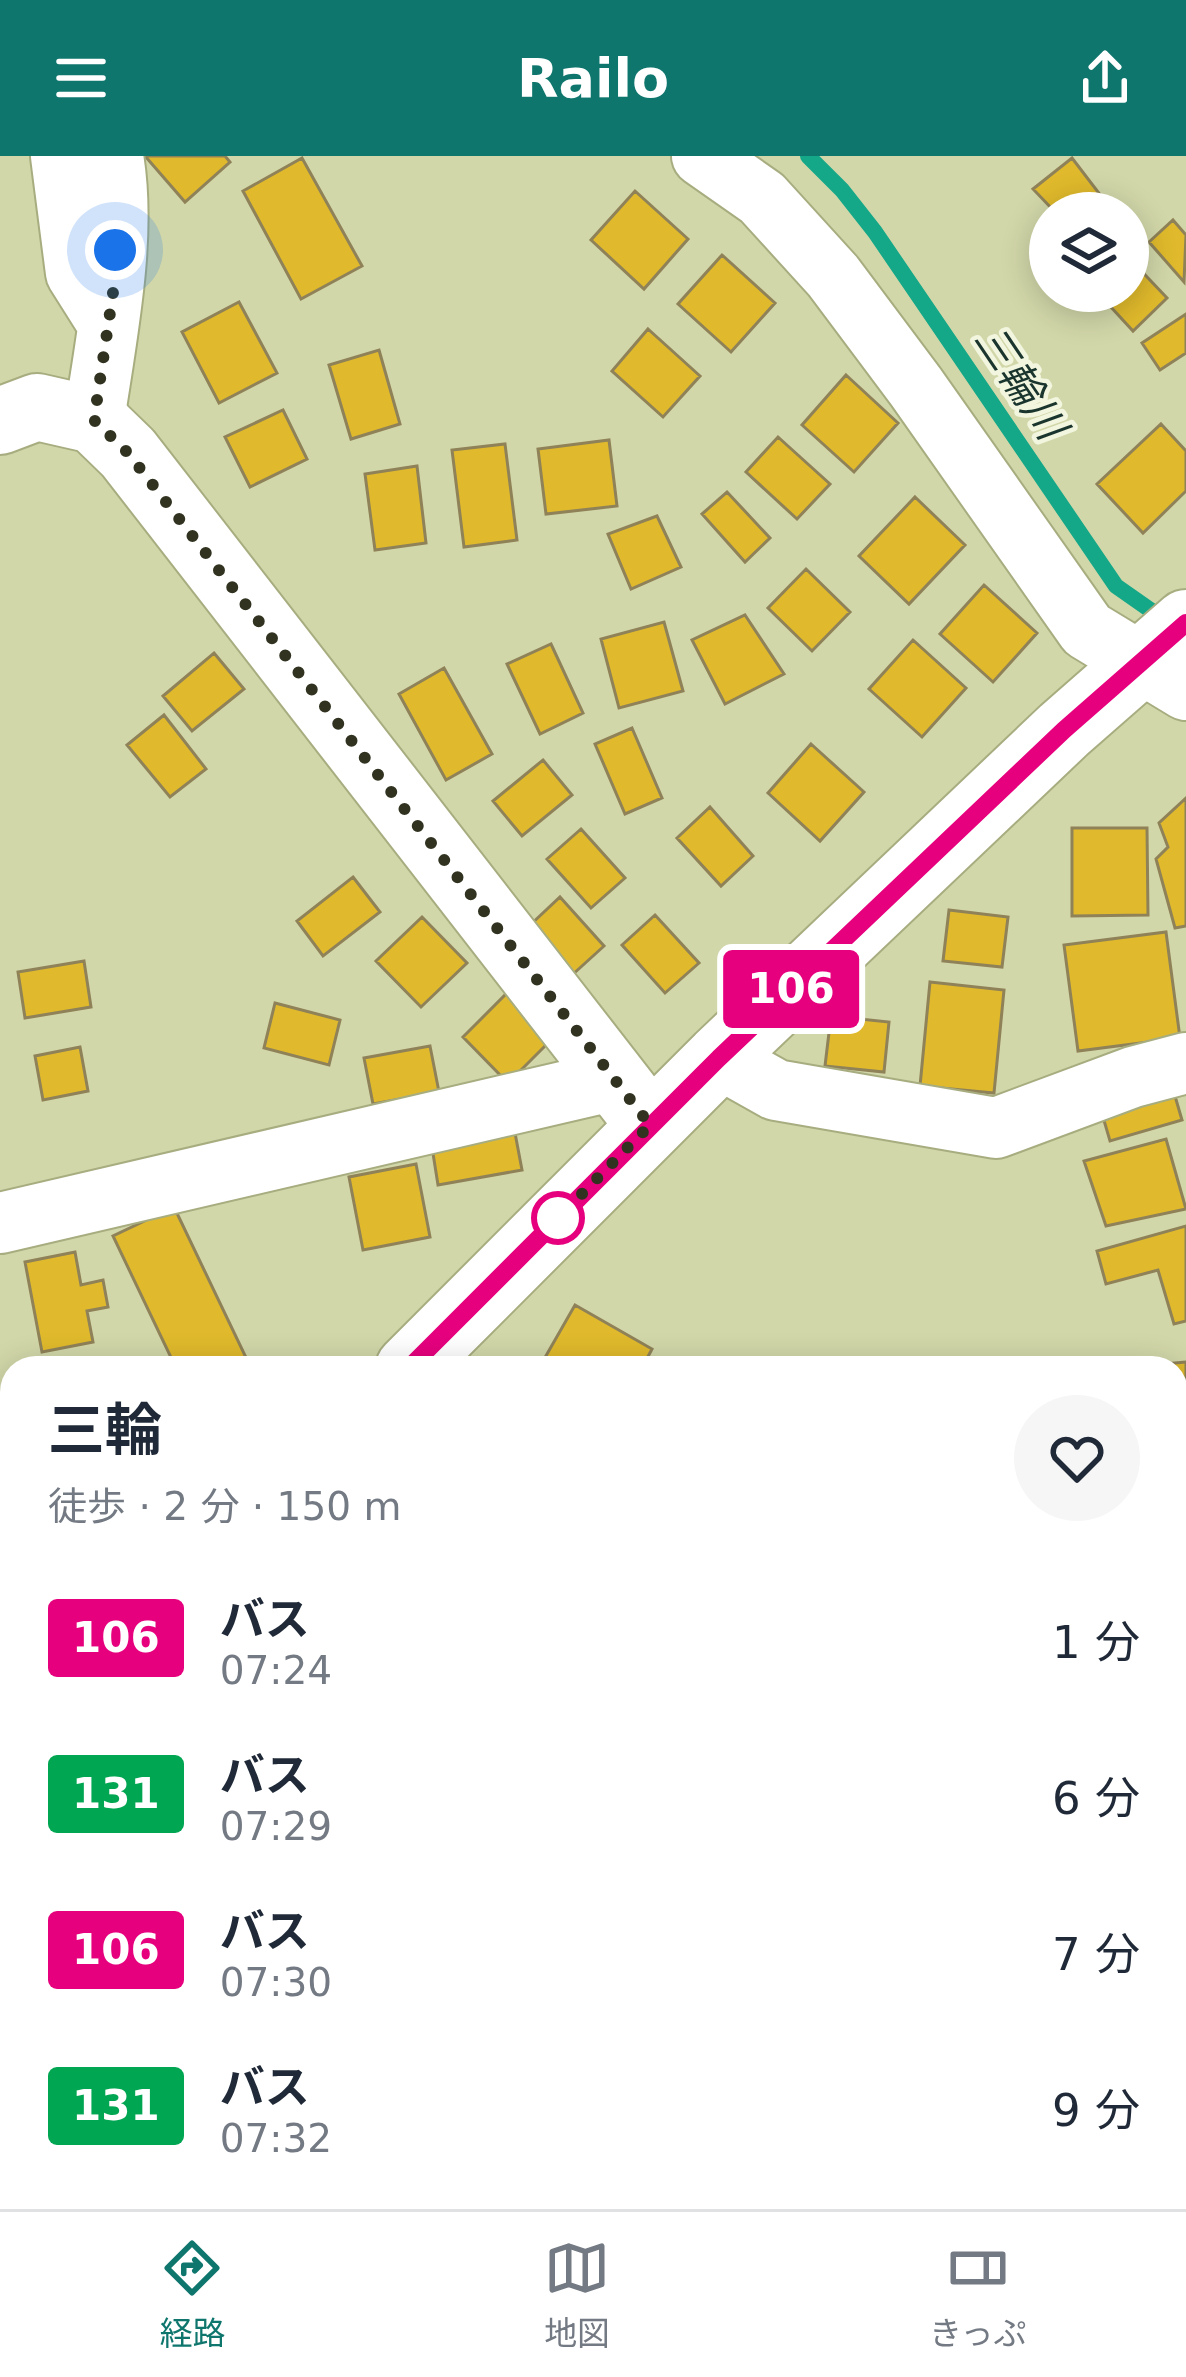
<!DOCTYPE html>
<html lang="ja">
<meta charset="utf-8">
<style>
body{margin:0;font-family:"DejaVu Sans","Noto Sans JP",sans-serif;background:#f6f6f7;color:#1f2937;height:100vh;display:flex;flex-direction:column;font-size:45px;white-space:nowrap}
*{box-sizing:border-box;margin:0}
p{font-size:39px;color:#747a83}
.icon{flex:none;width:66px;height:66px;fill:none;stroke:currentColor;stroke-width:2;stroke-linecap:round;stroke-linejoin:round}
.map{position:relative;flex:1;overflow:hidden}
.sheet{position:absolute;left:0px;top:1200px;width:1188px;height:855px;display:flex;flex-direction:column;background:#fff;border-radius:36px 36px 0 0;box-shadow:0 6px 30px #0003}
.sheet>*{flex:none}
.badge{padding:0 24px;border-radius:9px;font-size:42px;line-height:78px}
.fabs{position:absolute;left:1029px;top:36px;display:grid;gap:24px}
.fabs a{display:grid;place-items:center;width:120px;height:120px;border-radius:50%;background:#fff;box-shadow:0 6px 30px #0003;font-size:60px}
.you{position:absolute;width:60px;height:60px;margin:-30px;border:9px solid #fff;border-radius:50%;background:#1a73e8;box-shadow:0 0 0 18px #1a73e833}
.map>.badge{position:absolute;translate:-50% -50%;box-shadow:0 0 0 6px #fff}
.round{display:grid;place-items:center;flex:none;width:126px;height:126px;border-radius:63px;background:#f6f6f7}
.overview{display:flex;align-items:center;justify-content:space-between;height:204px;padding:0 48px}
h1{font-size:57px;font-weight:700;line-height:90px}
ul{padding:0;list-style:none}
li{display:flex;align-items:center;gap:36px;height:156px;padding:0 48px}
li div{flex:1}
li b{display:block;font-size:45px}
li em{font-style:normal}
li .badge{min-width:132px;font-weight:700;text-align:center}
header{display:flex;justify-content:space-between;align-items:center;height:156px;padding:0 48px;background:#0f766e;color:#fff;font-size:54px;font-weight:700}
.tabs{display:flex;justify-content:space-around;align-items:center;height:168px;border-top:3px solid #e0e1e3;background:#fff;font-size:33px;color:#747a83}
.tabs a{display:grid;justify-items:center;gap:6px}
.tabs .on{color:#0f766e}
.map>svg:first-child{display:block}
</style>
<header><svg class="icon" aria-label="menu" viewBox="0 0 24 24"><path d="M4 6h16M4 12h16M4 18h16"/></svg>Railo<svg class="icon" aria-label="share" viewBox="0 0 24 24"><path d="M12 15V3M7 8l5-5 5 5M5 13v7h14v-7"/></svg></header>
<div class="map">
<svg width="1186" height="2053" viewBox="0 0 1186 2053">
<defs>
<pattern id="forest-crowns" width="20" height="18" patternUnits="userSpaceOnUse" patternTransform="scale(3)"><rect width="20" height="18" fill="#d683a7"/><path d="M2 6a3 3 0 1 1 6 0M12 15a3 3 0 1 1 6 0" fill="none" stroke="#ae6c88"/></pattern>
<pattern id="cemetery-stones" width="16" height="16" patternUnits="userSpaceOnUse" patternTransform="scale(3)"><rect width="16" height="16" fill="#d683a7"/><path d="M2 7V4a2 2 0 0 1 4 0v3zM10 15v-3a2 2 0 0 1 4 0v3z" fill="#ae6c88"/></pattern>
</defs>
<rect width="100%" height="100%" fill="#d2d7a9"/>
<!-- forest -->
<path fill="url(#forest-crowns)" d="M1176 1430 1186 1431V2053H281L272 2043H1176Z"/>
<!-- cemetery -->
<path fill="url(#cemetery-stones)" d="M12 2002V2043H136L142 2053H7L0 2043V2006Z"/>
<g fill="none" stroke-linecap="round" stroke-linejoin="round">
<!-- stream -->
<path stroke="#14a888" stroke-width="16" d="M808 0 842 34 875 76 1116 430 1166 465"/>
</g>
<!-- building -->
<path fill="#e0ba2c" stroke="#8f8258" stroke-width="3" d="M145 0H225L230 6 185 46Z
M302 2 362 110 301 143 243 35Z
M1072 2 1108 49 1094 57H1056L1033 33Z
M635 35 688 83 644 133 591 84Z
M1173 64 1186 79 1184 126 1149 86Z
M722 99 775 147 731 196 678 148Z
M1130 103 1167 142 1133 175 1097 136 1128 135V106Z
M239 146 277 217 219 247 182 176Z
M1186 158V197L1160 214 1142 187Z
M648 173 700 220 663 261 612 215Z
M379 194 400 268 351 283 329 209Z
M846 219 898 267 854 316 802 269Z
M283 254 307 303 250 331 225 281Z
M1161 268 1186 295V335L1143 377 1097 328Z
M778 281 830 328 797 363 746 316Z
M609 284 617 350 546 358 538 293Z
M505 288 517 384 464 391 452 294Z
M417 310 426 387 375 394 365 318Z
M727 336 770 382 745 406 702 358Z
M915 341 965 389 909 448 859 400Z
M657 360 681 411 631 433 608 378Z
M806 413 850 456 812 495 768 452Z
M984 429 1037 477 993 526 940 478Z
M745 459 784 518 725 548 692 484Z
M664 466 683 535 619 552 601 483Z
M913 484 966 532 922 581 869 533Z
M551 488 583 557 540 578 507 508Z
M214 497 244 533 192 575 163 540Z
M444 512 492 598 446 624 399 538Z
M164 559 206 613 170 641 127 589Z
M632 572 662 642 625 658 595 588Z
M811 588 864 636 820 685 768 637Z
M543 604 572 639 522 680 493 645Z
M1186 642V770L1175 772 1156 703 1168 691 1159 667Z
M710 651 753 700 721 730 677 682Z
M1072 672H1147L1148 759 1072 760Z
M581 673 625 722 591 752 547 703Z
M353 721 380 756 323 800 297 765Z
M560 741 604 790 571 820 527 772Z
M949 754 1008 761 1002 811 943 805Z
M655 759 699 807 665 837 622 789Z
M422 761 467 807 421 851 376 805Z
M1166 776 1180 882 1078 895 1064 789Z
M84 805 91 851 25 862 18 816Z
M930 826 1004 834 994 937 920 930Z
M508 836 553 882 508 927 463 881Z
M275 847 340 864 329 909 264 892Z
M831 860 889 866 884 916 825 910Z
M430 890 439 936 373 948 364 902Z
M80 891 88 935 43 944 35 900Z
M1170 923 1182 964 1110 985 1098 944Z
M515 977 522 1014 438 1029 432 991Z
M1166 983 1186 1053 1106 1070 1084 1005Z
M416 1008 430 1081 363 1094 349 1021Z
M174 1051 251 1212H176L113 1080Z
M1186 1070V1165L1174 1168 1158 1114 1106 1128 1097 1095Z
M75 1096 81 1129 103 1124 108 1151 87 1155 93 1186 42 1196 25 1106Z
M575 1149 652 1193 642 1212H539Z
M1186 1206V1300L1176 1301V1212L1129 1211Z
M1186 1329V1382L1176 1383V1331Z"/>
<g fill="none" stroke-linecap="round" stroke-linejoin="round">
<defs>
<path id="street" d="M61 0 76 117 105 163
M702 0 762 42 833 120 916 231 1087 474 1186 534
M94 264C106 183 127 81 113 0
M719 902 776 934 996 972 1133 921 1186 907
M0 1067 615 924
M0 1900 12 1887
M249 2043 259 2053"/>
<path id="secondary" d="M0 265 37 251 94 264 128 297 650 969
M409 1212 719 902 1064 574 1186 467
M0 1625 12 1612"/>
</defs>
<!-- street casing -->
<use href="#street" stroke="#a8ad80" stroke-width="64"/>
<!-- secondary casing -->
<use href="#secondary" stroke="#a8ad80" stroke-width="70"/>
<!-- street -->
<use href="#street" stroke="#fff" stroke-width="60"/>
<!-- secondary -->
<use href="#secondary" stroke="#fff" stroke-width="66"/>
</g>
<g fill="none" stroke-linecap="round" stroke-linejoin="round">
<defs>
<path id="line" d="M409 1212 719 902 1064 574 1186 467"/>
</defs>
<!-- line casing -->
<use href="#line" stroke="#fff" stroke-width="27"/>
<!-- line -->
<use href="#line" stroke="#e6007e" stroke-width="18"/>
<!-- walk -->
<path stroke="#313320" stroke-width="12" stroke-dasharray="0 21.6" d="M115 94 114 130 94 264 128 297 650 969 553 1067 558 1062"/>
</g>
<!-- markers -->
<circle fill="#fff" stroke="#e6007e" stroke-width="6" cx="558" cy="1062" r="24"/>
<g text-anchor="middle" stroke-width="9" stroke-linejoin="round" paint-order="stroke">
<!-- water labels -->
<g font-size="42" font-style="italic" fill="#1a352d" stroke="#f3f6df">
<text transform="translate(1021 226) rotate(56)" y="15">三輪川</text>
</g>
</g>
</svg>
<div class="fabs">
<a><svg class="icon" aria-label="layers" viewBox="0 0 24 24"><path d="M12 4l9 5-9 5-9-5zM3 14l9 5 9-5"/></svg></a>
</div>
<div class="you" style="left:115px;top:94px"></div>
<b class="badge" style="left:791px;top:833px;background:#e6007e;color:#fff">106</b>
<section class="sheet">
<div class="overview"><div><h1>三輪</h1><p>徒歩 · 2 分 · 150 m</p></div><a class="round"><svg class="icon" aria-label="heart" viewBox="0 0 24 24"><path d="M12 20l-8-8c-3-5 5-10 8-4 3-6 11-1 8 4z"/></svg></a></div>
<ul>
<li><span class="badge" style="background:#e6007e;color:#fff">106</span><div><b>バス</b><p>07:24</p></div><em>1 分</em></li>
<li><span class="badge" style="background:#00a651;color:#fff">131</span><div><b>バス</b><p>07:29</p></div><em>6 分</em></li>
<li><span class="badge" style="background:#e6007e;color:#fff">106</span><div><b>バス</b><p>07:30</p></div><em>7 分</em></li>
<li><span class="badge" style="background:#00a651;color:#fff">131</span><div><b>バス</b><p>07:32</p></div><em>9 分</em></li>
</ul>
</section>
</div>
<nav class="tabs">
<a class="on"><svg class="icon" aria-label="directions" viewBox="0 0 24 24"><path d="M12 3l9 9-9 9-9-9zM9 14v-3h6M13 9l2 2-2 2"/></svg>経路</a>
<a><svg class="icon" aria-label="map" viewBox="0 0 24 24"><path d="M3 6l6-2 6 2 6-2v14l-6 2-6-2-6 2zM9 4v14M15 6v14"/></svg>地図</a>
<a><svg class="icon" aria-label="tickets" viewBox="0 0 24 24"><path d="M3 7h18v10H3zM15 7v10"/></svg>きっぷ</a>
</nav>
